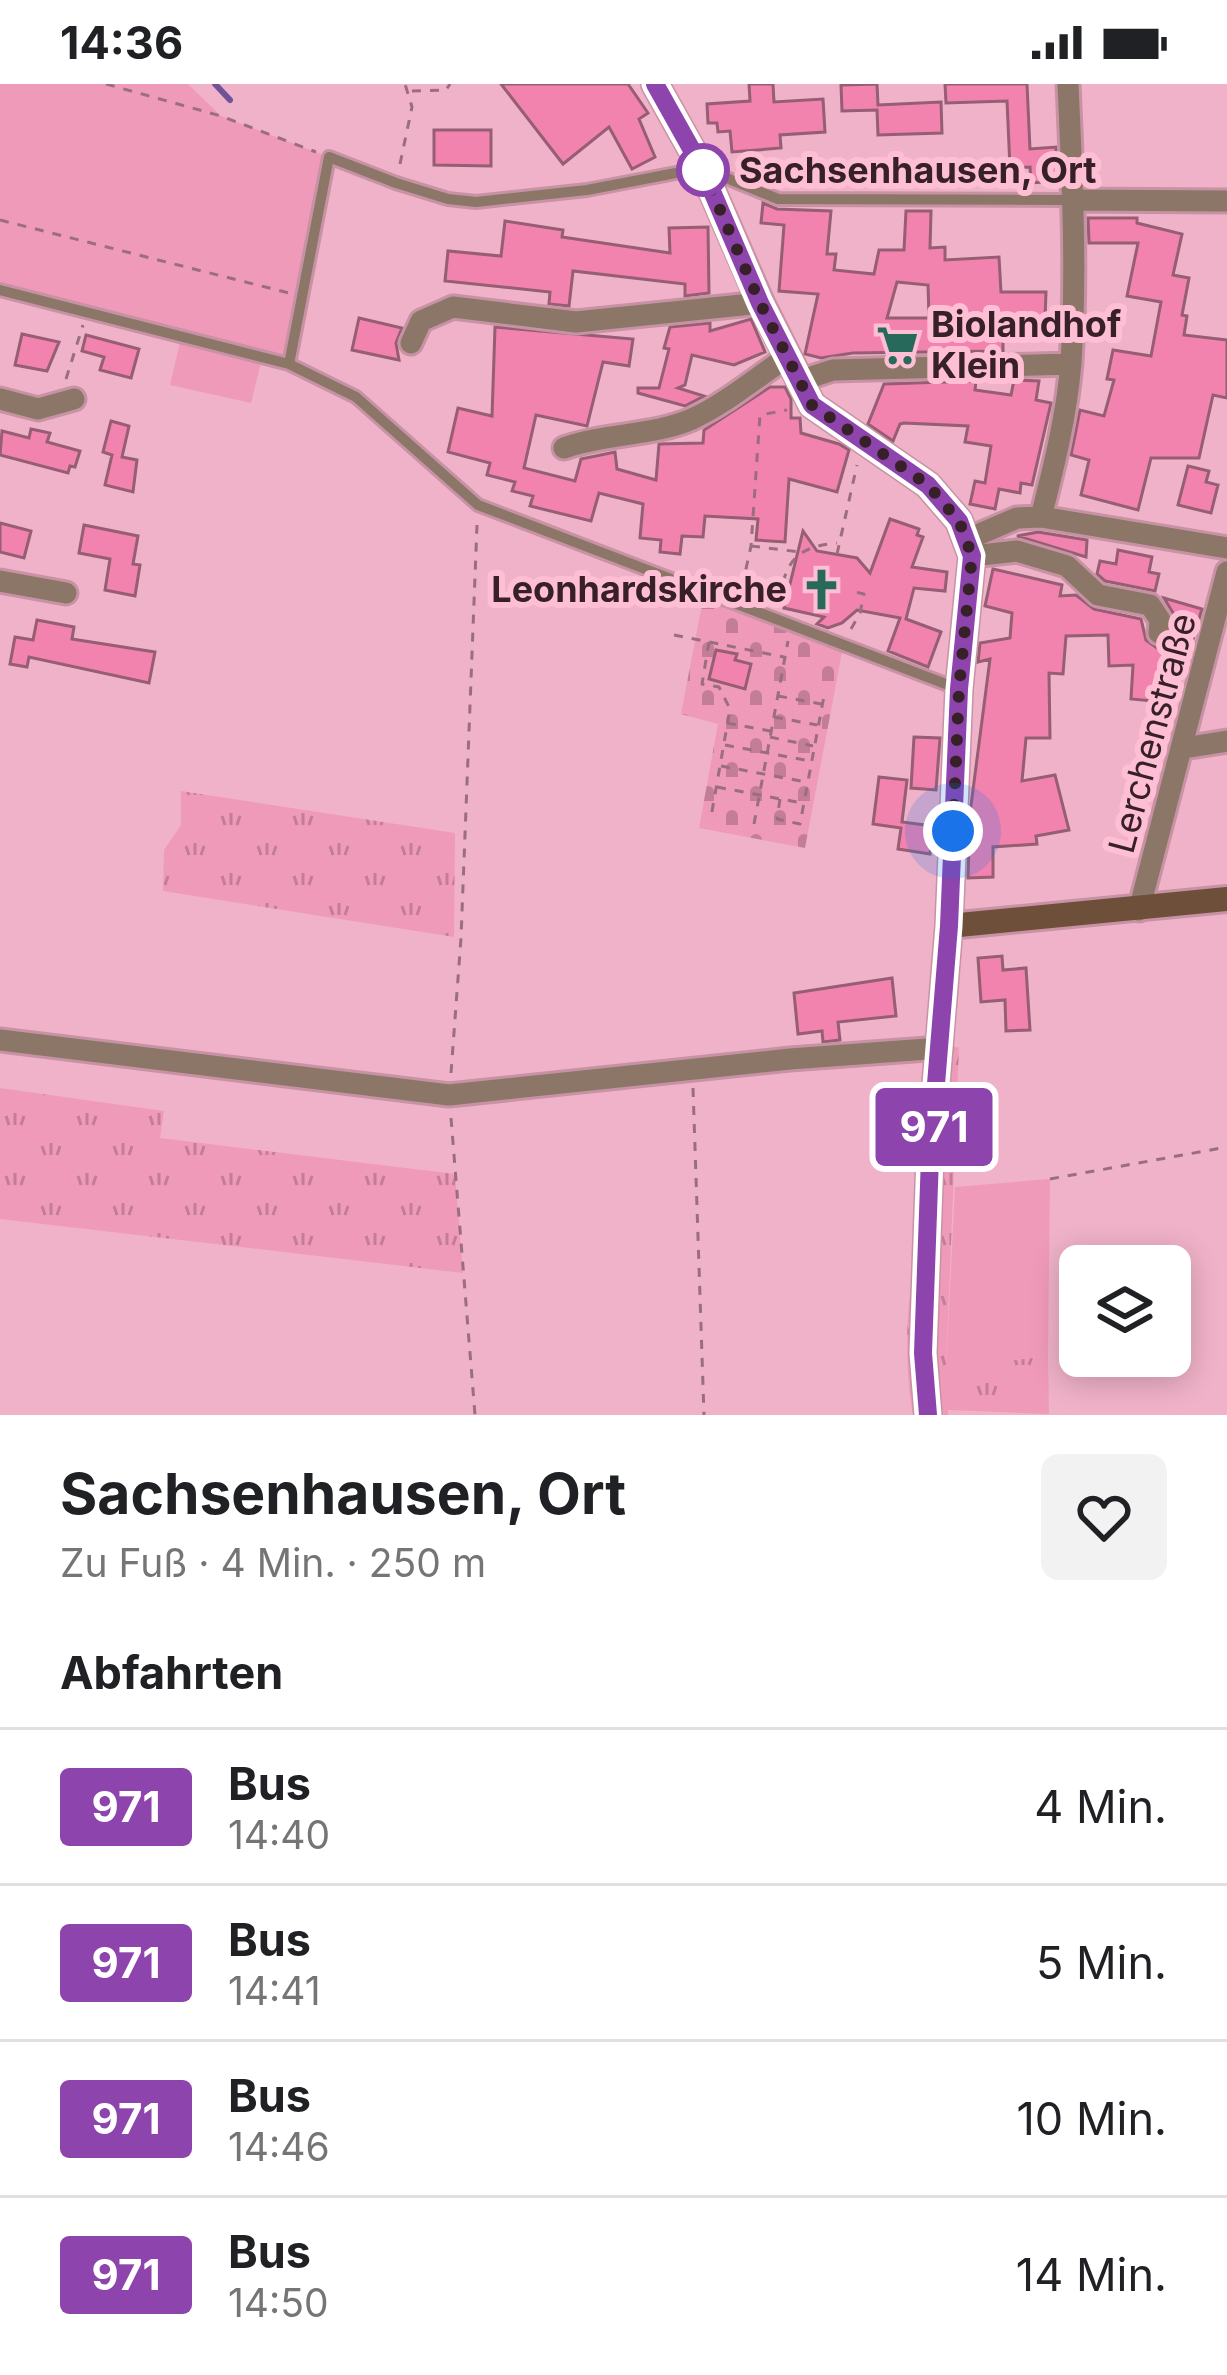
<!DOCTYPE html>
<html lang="de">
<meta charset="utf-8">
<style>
body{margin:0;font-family:Inter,sans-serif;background:#f2f2f2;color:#202124;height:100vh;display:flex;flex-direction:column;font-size:45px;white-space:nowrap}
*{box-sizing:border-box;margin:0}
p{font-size:39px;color:#757577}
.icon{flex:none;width:66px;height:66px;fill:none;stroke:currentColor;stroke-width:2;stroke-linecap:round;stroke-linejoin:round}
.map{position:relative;height:1331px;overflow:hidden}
.panel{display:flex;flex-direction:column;background:#fff;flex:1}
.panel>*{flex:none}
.badge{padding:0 24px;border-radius:9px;font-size:42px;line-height:78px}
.tools{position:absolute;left:1059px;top:1161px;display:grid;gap:24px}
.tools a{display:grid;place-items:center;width:132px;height:132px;border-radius:18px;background:#fff;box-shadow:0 6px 30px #0003;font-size:60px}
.you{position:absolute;width:60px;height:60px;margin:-30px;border:9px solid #fff;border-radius:50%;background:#1a73e8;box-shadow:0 0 0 18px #1a73e833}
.map>.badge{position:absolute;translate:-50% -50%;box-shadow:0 0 0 6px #fff}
h2{padding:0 60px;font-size:45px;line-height:108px}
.round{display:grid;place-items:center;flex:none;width:126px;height:126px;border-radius:18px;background:#f2f2f2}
.summary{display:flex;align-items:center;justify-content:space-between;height:204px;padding:0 60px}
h1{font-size:57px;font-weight:700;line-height:90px}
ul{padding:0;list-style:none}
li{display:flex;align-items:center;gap:36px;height:156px;padding:0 60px;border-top:3px solid #e0e0e0}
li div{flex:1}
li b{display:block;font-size:45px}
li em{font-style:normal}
li .badge{min-width:132px;font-weight:700;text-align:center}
.status{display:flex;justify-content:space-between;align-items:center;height:84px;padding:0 60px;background:#fff;direction:ltr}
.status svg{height:33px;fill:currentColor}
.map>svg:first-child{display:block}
</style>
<div class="status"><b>14:36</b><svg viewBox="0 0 49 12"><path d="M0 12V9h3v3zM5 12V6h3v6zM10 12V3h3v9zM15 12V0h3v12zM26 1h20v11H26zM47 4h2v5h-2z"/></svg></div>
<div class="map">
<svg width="1227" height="1331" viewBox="0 0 1227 1331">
<defs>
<pattern id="grass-tufts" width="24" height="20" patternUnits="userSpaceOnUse" patternTransform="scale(3)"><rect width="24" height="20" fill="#f09ab9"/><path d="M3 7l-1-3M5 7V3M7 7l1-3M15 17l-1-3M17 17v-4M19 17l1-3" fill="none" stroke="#c37d96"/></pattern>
<pattern id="cemetery-stones" width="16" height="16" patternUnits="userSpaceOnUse" patternTransform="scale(3)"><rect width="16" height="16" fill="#f09ab9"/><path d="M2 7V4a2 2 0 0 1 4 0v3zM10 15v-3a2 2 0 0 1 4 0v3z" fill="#c37d96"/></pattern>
</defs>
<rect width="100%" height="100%" fill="#f0b2c8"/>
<!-- grass -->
<path fill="url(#grass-tufts)" d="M181 707 455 749 454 853 163 807 164 766 181 741Z
M959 963 946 1284 1048 1272 1049 1330 948 1326V1331H913C897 1240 917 1164 930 1074 935 1038 937 1000 941 964Z
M0 1004 164 1027 160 1054 455 1090 463 1189 0 1135Z"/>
<!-- cemetery -->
<path fill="url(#cemetery-stones)" d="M704 510 843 563 805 764 699 744 718 640 681 630Z"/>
<!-- garden -->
<path fill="#f09ab9" d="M0 0H188L221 32 329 73 289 280 262 274 251 319 170 301 181 254 0 206Z
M1050 1095 1048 1272 946 1285 955 1103Z"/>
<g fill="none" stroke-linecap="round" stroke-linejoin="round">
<!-- stream -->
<path stroke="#6f5298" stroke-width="6" d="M215 0 230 16"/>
</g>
<!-- building -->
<path fill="#f282ae" stroke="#955e72" stroke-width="3" fill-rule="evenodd" d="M501 0H628L648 29 639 35 655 73 632 85 609 43 563 80Z
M749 0H773L774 18 823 15 825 48 780 51 781 64 732 68 730 47 718 48 717 39H708L707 20 750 17Z
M877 0 878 21 941 18 942 49 878 51 877 26 842 27 841 1Z
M945 0H1027L1030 65 1056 63 1057 97 1031 99 1030 83 1010 84 1007 17 946 19Z
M434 46H491V82L434 81Z
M763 119 777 125 831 127 827 170H836L834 186 874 190 879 166H904L906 127H931L930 164 945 163V176L999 173 1001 208H1046L1045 235H1003V267L853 269 821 274 805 270 818 210 779 207 784 141 761 139ZM897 198 928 201 929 234H887Z
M1088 134H1137V139L1182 150 1173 191 1189 194 1182 231 1187 232 1184 251 1227 256V314L1213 311 1199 374H1151L1138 426 1081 411 1089 376 1071 371 1080 326 1104 332 1114 296 1107 295 1113 266 1151 272 1161 218 1127 212 1138 159H1089Z
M505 137 563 146 562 153 670 169 669 144 708 143 709 209 685 212V200L573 187 569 222 549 220 550 208 445 197 448 167 501 172Z
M359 234 402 244 396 259 399 276 352 266Z
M751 235 765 268 734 281 692 271 685 301 678 304 704 312 685 322 638 309V304H659L669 265 664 264 670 243 710 239V247Z
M495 243 633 255 629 282 603 278 587 342 536 331 524 384 575 397 581 375 615 368 617 385 656 396 659 360 703 359 704 346 770 303H785L791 315V334H800L801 349 839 360 849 366 837 408 789 395 785 458 756 456 758 435 705 432 703 453 682 452 680 470 660 468 661 456 640 454 643 420 599 409 591 437 530 422 533 412 512 407 515 398 487 391 490 379 448 368 458 324 492 332Z
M22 250 59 258 47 287 15 281Z
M86 251 139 265 131 294 100 286 104 273 82 267Z
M1014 296 1039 297 1036 316 1051 319 1032 401 1021 399 1020 409 999 405 995 425 970 420 975 397 985 399 991 362 965 358 968 342 904 339 900 340 893 357 868 340 884 300 976 297 975 306 1011 311Z
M111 337 129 342 122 373 137 376 133 408 105 401 112 371 103 368Z
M31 345 50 349 47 358 80 367 75 383 70 382 68 389 0 371 2 347 29 354Z
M1188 382 1209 387 1206 398 1218 401 1211 429 1178 421Z
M890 435 919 445 917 451 923 453 912 483 947 488 945 507 914 504 906 535 941 548 928 583 888 567 900 534 857 526 842 539 828 544 817 540 824 533 784 524 803 447 817 467 857 474 870 489Z
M0 439 31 447 24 474 0 468Z
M84 441 138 452 133 480 140 481 135 512 105 506 110 475 79 469Z
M1038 448 1087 456 1086 473 1017 452Z
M1118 466 1152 473 1149 488 1159 490 1155 507 1105 497 1097 490 1100 477 1116 480Z
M993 485 1062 501 1060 512 1076 511 1094 525 1141 535 1146 556 1157 564 1166 562 1174 550 1173 529 1164 514 1202 525 1174 619 1131 615 1133 581 1109 582 1108 551 1066 552 1063 590 1049 589 1050 654H1026L1022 697 1055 691 1069 746 1036 752 1037 760 993 763V793L968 794 970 729 990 575 978 578 980 559 1010 554 1012 529 985 522Z
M37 536 74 543 72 555 155 568 149 599 29 573 27 583 10 580 15 553 33 556Z
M716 566 737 570 735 576 751 580 745 605 709 595Z
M914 653 940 654 936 706 911 704Z
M879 693 907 696 902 738 933 742 930 770 898 765 901 744 873 740Z
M1002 872 1003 886 1026 884 1030 946 1006 947 1005 916 981 918 978 874Z
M892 894 896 932 838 938 840 956 823 958 822 947 798 950 794 909Z"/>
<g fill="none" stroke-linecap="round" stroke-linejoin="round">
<defs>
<path id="lane" d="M0 206 289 280 356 313 478 421 956 604
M289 280 329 73 396 99 448 115 476 118 587 106 702 84 778 115 1073 116"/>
<path id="street" d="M1073 116 1227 117
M411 259 421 237 453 223 576 238 761 219
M799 297 833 286 1071 280
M0 315 38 325 74 315
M564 364C606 349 653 352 692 335 725 320 757 293 787 273
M1041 433 1227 464
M966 456 1017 434 1041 433C1054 382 1067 330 1071 278 1077 186 1072 92 1068 0
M972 472 1017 467 1067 482 1098 511 1150 521 1160 536 1159 549
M0 497 66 509
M1184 664 1227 657
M1139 826 1227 488
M0 956 449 1011 790 975 941 964"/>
<path id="secondary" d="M655 0 702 84 761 219 812 321 928 401 959 437 972 472 959 605 949 842 930 1073 923 1269 928 1331
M949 842 1227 815"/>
</defs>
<!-- lane casing -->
<use href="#lane" stroke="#c892a5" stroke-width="16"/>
<!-- street casing -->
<use href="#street" stroke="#c892a5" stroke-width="27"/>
<!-- secondary casing -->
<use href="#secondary" stroke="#c892a5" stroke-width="30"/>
<!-- path -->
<path stroke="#9b6e7e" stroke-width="3" stroke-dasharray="9 9" stroke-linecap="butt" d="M106 0 221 32 316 68
M412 7 446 6 450 0
M400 80 412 23 405 0
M0 136 289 209
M66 295 83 241
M751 462 800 468
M837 470 857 381
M742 503 751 462 760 331 787 326
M779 516C786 477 796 463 837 459
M851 545 860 529 864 510 851 507
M674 551 784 573
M709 558 702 600 719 603 730 625 711 733
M778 612 821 620
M774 633 817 641
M727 639 770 647
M770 653 813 662
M725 661 810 677
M721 682 806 698
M717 703 802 719
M780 715 777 735 800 740 824 612
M754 740 788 557
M451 989 461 854 477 441
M693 1004 704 1331
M451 1034 475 1331
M1050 1095 1227 1063"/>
<!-- lane -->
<use href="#lane" stroke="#8c7667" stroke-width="10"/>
<!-- street -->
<use href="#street" stroke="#8c7667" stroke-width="21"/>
<!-- secondary -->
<use href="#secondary" stroke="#6e503a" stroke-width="24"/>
</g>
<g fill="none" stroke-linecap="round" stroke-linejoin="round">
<defs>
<path id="line" d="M655 0 702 84 760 219 812 321 928 401 959 437 972 472 959 605 949 842 930 1073 923 1269 928 1331"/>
</defs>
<!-- line casing -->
<use href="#line" stroke="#fff" stroke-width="27"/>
<!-- line -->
<use href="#line" stroke="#8e44ad" stroke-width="18"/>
<!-- walk -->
<path stroke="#382029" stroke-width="12" stroke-dasharray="0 21.6" d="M703 86 760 219 812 321 928 401 959 437 972 472 959 605 953 747"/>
</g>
<!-- icons -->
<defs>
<symbol id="supermarket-bare" viewBox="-9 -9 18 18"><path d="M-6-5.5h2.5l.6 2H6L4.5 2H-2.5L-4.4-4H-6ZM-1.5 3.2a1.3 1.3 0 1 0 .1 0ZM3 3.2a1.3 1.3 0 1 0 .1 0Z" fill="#276a5c" stroke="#febfd4" stroke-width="2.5" paint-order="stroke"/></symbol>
<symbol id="church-bare" viewBox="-9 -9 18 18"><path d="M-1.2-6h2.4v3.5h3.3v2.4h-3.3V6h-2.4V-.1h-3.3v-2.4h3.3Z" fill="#276a5c" stroke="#febfd4" stroke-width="2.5" paint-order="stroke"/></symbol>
</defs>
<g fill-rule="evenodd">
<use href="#supermarket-bare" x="868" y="232" width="59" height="59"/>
<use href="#church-bare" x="792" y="476" width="59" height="59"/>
</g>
<!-- markers -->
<circle fill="#fff" stroke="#8e44ad" stroke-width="6" cx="703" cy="86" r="24"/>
<g text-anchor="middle" stroke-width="12" stroke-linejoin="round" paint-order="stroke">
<!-- stop labels -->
<g font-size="36" font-weight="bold" fill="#382029" stroke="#febfd4" text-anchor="start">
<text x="739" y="99">Sachsenhausen, Ort</text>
</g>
<!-- poi labels -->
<g font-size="36" font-weight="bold" fill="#382029" stroke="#febfd4" text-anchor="start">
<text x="931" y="253">Biolandhof<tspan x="931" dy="41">Klein</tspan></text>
<text x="787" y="518" text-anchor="end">Leonhardskirche</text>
</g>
<!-- street labels -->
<g font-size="36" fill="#382029" stroke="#febfd4">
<text transform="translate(1152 649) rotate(-75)" y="13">Lerchenstraße</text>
</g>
</g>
</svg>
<div class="tools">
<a><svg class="icon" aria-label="layers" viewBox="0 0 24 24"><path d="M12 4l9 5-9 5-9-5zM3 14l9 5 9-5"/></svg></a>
</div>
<div class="you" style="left:953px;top:747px"></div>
<b class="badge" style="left:934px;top:1043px;background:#8e44ad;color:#fff">971</b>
</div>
<section class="panel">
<div class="summary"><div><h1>Sachsenhausen, Ort</h1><p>Zu Fuß · 4 Min. · 250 m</p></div><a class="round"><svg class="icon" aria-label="heart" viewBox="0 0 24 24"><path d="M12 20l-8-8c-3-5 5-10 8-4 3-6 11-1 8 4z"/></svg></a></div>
<h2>Abfahrten</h2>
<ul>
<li><span class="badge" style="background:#8e44ad;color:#fff">971</span><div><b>Bus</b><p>14:40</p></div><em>4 Min.</em></li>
<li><span class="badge" style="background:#8e44ad;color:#fff">971</span><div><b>Bus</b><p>14:41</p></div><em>5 Min.</em></li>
<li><span class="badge" style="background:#8e44ad;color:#fff">971</span><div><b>Bus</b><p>14:46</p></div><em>10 Min.</em></li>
<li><span class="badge" style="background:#8e44ad;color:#fff">971</span><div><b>Bus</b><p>14:50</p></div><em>14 Min.</em></li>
</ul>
</section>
